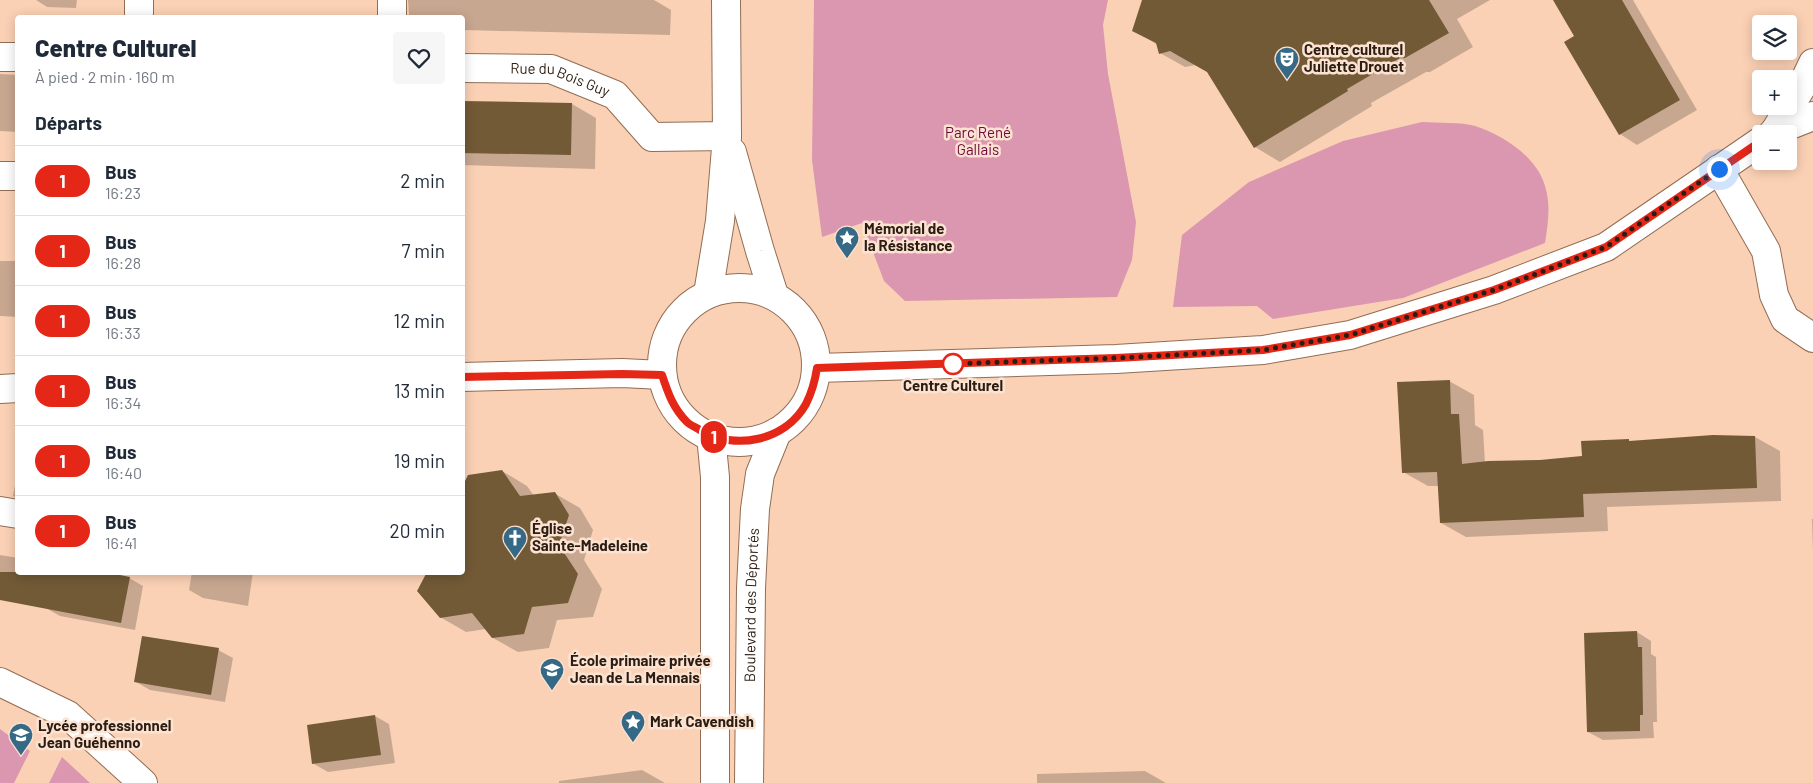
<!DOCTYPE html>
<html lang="fr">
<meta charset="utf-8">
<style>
body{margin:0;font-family:Barlow,sans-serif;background:#f6f6f7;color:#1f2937;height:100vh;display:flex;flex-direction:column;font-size:19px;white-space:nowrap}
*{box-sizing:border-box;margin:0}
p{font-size:16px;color:#747a83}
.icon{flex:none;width:28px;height:28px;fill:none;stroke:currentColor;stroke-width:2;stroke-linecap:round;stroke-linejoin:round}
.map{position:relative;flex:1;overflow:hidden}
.drawer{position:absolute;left:15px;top:15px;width:450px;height:560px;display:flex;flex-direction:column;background:#fff;border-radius:5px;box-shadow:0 2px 12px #0003}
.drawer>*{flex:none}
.badge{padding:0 10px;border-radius:16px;font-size:18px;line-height:32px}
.fabs{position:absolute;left:1752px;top:15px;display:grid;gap:10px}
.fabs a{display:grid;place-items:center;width:45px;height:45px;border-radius:5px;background:#fff;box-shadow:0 2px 12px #0003;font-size:25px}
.you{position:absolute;width:25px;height:25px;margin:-12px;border:4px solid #fff;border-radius:50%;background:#1a73e8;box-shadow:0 0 0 8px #1a73e833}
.map>.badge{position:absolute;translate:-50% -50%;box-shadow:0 0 0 2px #fff}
h2{padding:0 20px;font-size:19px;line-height:45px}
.round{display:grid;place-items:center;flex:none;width:52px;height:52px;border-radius:5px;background:#f6f6f7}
.headline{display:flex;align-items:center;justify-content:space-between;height:85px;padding:0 20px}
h1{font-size:24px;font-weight:800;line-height:38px}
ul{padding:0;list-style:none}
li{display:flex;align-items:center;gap:15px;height:70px;padding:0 20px;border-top:1px solid #e0e1e3}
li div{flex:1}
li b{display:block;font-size:19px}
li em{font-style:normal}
li .badge{min-width:55px;font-weight:700;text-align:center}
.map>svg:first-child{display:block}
</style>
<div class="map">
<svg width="1813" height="783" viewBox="0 0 1813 783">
<rect width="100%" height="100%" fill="#fbd1b5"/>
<!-- green -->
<path fill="#da97af" d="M814 0H1108L1103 25 1108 74 1136 222 1132 260 1117 297 905 301 884 281 862 223 822 237 812 160Z
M1422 122C1437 123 1462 122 1475 126 1503 135 1537 157 1545 186 1551 205 1548 224 1545 243L1403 298 1273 319 1257 306 1173 307 1182 235 1249 182 1343 141Z
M0 729 30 751 14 783H0Z
M62 757 90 783H49Z"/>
<!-- shadow -->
<path fill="#0003" d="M36 0H77L76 8 47 7Z
M408 0H654L671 10 670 35 462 30V18H414L409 15Z
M1143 0H1490L1457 19 1473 47 1430 72H1426L1371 103 1372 106 1280 162 1255 147 1209 72 1196 65 1185 67 1160 53 1158 45 1133 30Z
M1559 0H1633L1697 110 1637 145 1620 134Z
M0 74 18 75V132L0 131Z
M462 102 572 104 596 118 595 169 462 165Z
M0 261H18V317L0 316Z
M1449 381 1474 395 1475 425 1483 430 1485 463 1540 461 1583 457 1628 440 1631 442 1755 437 1780 451 1781 501 1607 507 1608 531 1466 537 1441 523 1439 486H1428L1403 472Z
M18 470V499L13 496Z
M502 471 527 486 534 496 554 493 580 508 593 530 584 560 602 589 593 617 557 620 549 648 518 652 493 638 486 629 466 632 440 617 462 572Z
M1812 519H1813V553Z
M0 555 18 558V572L129 578 143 586 135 630 60 616 46 608 0 590Z
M192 572H253L248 606 203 598 189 590Z
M1637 632 1651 641V654L1656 657 1657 722H1653L1654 738 1603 740 1588 732Z
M218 650 233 658 225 702 150 690 136 682Z
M375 716 389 724 395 763 328 772 314 764Z
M642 770 665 783H559V781Z
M1145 771 1166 783H1037V774Z"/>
<!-- building -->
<path fill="#725a36" d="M1142 0H1429L1449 33 1405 58H1400L1347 89 1348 91 1254 148 1207 72 1170 51 1159 54 1156 43 1132 31Z
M1553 0H1622L1680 100 1619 135 1564 42 1574 36Z
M462 101 572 103 571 155 462 153Z
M1450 380 1451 414H1459L1462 464 1488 461 1540 460 1582 456 1581 441 1629 439V441L1713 435 1755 436 1757 488 1583 494 1584 517 1440 523 1437 472 1402 473 1397 382Z
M502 470 520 496 555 492 569 515 559 545 578 574 568 603 532 607 524 634 492 638 472 613 440 618 417 591 427 572H462V487L468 475Z
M0 572H105L130 577 121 623 0 600Z
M1637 631 1638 647H1642L1643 715H1640V731L1587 732 1584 633Z
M142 636 219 648 211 695 134 682Z
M375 715 381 755 312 764 307 725Z"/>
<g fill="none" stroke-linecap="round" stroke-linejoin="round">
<defs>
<g id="street">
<path d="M139 0V13"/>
<path d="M392 0V18"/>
<path d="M0 57H18"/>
<path id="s1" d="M462 68 551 69 615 95 652 137 727 136"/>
<path d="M1775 131 1813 116"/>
<path d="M1772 134 1775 131 1801 88 1813 63"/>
<path d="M1719 169 1766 251 1774 295 1785 319 1813 338"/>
<path d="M0 176H18"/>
<path d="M817 368 1116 359 1263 350 1350 335 1494 290 1606 247 1761 141"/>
<path d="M462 377 622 373 662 375"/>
<path d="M0 389 18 388"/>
<path d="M0 511 18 514"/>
</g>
<g id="secondary">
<path d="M732 152 760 251 774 295"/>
<circle cx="739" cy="365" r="77"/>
<path d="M708 294 720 221 727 136 726 0"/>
<path d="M711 436 715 477V783"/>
<path d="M0 682 68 715 143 783"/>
<path id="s2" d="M749 783 751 588 755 509 760 474 777 432"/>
</g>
</defs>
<!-- street casing -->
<use href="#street" stroke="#926d54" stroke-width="30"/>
<!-- secondary casing -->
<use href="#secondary" stroke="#926d54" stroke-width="30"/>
<!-- street -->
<use href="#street" stroke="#fff" stroke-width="28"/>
<!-- secondary -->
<use href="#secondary" stroke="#fff" stroke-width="28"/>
</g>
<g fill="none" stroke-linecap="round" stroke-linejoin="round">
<defs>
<path id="line" d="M462 377 622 374 662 375C668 393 673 408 687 422 690 425 695 427 700 430 735 451 785 441 806 404 812 392 815 381 817 368L1116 358 1263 350 1350 335 1494 290 1606 247 1761 141"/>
</defs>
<!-- line casing -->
<use href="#line" stroke="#fff" stroke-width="11"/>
<!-- line -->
<use href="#line" stroke="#e52718" stroke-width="8"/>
<!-- walk -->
<path stroke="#2c1d12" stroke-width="5" stroke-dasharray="0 9" d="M953 364H948L1116 358 1263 350 1350 335 1494 290 1606 247 1719 169"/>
</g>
<!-- icons -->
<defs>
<symbol id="theatre-pin" viewBox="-11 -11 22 30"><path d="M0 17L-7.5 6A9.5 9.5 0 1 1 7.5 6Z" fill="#366986" stroke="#fce2d1"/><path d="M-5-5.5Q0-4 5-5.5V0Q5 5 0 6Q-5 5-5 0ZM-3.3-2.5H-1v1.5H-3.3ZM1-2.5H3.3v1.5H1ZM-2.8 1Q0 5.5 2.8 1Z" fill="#fff"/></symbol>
<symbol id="sight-pin" viewBox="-11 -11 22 30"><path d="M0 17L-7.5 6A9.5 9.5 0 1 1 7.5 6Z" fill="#366986" stroke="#fce2d1"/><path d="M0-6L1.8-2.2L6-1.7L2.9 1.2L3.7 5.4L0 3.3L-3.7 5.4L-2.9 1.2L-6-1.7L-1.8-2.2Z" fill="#fff"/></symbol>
<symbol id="church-pin" viewBox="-11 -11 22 30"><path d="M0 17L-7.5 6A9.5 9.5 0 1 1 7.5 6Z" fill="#366986" stroke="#fce2d1"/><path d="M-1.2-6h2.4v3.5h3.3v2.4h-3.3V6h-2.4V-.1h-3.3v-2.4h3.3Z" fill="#fff"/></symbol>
<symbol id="school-pin" viewBox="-11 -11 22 30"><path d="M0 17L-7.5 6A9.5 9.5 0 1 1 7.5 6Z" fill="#366986" stroke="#fce2d1"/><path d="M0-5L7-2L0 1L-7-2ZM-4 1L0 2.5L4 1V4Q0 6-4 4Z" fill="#fff"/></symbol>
</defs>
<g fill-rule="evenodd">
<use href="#theatre-pin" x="1273" y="45" width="28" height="38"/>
<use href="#sight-pin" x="833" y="224" width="28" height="38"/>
<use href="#church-pin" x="501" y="524" width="28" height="38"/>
<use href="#school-pin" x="538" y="656" width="28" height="38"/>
<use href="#sight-pin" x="619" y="708" width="28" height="38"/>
<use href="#school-pin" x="7" y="721" width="28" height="38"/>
</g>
<!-- markers -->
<circle fill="#fff" stroke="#e52718" stroke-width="2.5" cx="953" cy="364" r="10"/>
<g text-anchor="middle" stroke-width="5" stroke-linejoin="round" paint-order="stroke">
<!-- poi labels -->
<g font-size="15" font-weight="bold" fill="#2c1d12" stroke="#fce2d1" text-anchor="start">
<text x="1304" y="55">Centre culturel<tspan x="1304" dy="17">Juliette Drouet</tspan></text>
<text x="864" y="234">Mémorial de<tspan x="864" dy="17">la Résistance</tspan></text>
<text x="532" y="534">Église<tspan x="532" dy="17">Sainte-Madeleine</tspan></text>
<text x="570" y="666">École primaire privée<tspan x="570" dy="17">Jean de La Mennais</tspan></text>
<text x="650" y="727">Mark Cavendish</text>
<text x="38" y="731">Lycée professionnel<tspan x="38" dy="17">Jean Guéhenno</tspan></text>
</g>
<!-- street labels -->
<g font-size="15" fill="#2c1d12" stroke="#fce2d1">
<text dy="5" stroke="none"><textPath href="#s1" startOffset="100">Rue du Bois Guy</textPath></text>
<text dy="5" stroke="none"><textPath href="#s2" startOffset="178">Boulevard des Déportés</textPath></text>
</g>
<!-- park labels -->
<g font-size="15" fill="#6f073f" stroke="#fce2d1">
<text x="978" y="138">Parc René<tspan x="978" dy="17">Gallais</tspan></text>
</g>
<!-- stop labels -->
<g font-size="15" font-weight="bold" fill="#2c1d12" stroke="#fce2d1">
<text x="953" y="391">Centre Culturel</text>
</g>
</g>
</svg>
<div class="fabs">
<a><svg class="icon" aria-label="layers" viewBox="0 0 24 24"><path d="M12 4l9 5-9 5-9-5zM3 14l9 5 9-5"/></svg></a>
<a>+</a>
<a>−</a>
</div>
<div class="you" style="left:1719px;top:169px"></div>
<b class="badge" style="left:714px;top:437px;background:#e52718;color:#fff">1</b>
<section class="drawer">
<div class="headline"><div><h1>Centre Culturel</h1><p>À pied · 2 min · 160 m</p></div><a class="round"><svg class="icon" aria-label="heart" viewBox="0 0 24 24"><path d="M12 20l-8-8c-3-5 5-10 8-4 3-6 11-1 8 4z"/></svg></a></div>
<h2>Départs</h2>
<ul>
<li><span class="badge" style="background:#e52718;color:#fff">1</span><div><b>Bus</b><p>16:23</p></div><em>2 min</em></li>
<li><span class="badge" style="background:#e52718;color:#fff">1</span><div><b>Bus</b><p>16:28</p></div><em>7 min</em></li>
<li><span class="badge" style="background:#e52718;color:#fff">1</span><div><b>Bus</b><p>16:33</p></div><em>12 min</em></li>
<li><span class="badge" style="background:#e52718;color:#fff">1</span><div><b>Bus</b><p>16:34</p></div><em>13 min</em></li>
<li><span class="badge" style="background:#e52718;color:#fff">1</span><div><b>Bus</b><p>16:40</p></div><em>19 min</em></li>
<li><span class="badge" style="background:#e52718;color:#fff">1</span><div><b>Bus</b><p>16:41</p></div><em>20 min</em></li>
</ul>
</section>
</div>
